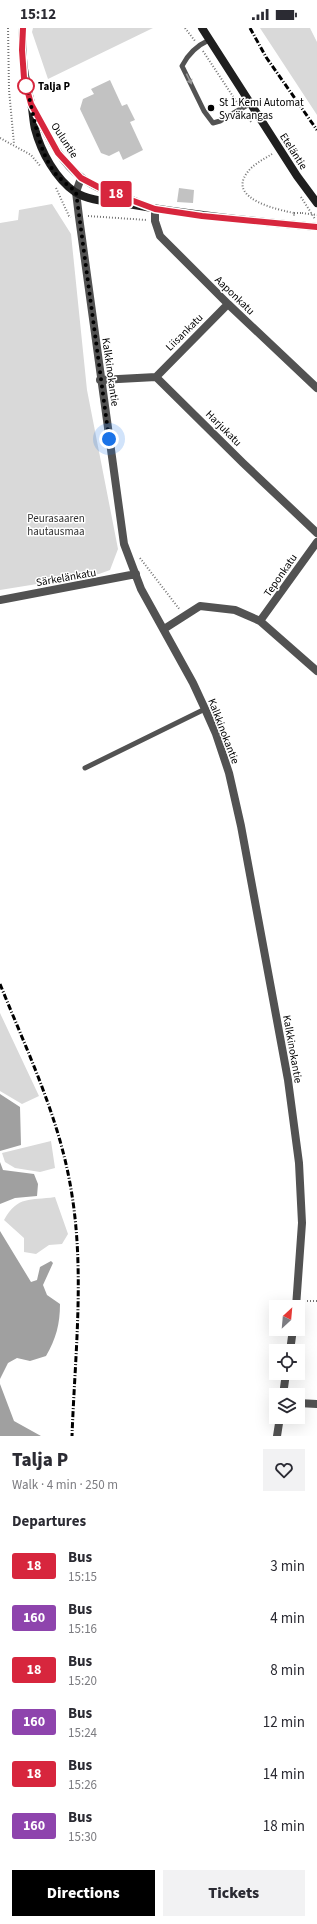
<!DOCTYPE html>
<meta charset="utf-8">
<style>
body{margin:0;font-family:"Source Sans 3",sans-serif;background:#f2f2f3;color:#2b2b33;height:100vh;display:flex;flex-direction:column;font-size:15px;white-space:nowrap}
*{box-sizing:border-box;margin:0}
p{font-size:13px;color:#7c7c81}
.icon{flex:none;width:22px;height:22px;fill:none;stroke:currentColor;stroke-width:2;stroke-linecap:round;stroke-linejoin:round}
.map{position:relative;height:1408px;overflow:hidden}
.details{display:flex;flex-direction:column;background:#fff;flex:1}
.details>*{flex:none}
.badge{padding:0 8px;border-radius:3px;font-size:14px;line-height:26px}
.needle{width:26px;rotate:26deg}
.tools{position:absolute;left:269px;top:1272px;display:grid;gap:8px}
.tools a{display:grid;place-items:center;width:36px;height:36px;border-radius:0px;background:#fff;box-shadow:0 4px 16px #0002;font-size:20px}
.you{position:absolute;width:20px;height:20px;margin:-10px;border:3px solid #fff;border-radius:50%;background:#1a73e8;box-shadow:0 0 0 6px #1a73e833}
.map>.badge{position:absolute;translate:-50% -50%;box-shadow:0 0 0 2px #fff}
h2{padding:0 12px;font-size:15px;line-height:36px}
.round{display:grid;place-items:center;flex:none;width:42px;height:42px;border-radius:0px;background:#f2f2f3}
.headline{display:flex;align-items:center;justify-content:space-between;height:68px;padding:0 12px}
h1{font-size:19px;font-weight:800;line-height:30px}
.primary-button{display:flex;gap:8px;margin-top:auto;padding:8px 12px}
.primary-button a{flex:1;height:46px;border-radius:0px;background:#000;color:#fff;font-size:16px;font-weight:800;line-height:46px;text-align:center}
.primary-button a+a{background:#f2f2f3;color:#2b2b33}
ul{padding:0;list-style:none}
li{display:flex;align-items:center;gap:12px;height:52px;padding:0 12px}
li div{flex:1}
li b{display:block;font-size:15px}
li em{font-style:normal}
li .badge{min-width:44px;font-weight:700;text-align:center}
.status{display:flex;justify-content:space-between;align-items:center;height:28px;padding:0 20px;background:#fff;direction:ltr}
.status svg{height:11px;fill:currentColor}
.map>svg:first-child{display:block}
</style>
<div class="status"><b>15:12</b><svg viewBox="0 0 49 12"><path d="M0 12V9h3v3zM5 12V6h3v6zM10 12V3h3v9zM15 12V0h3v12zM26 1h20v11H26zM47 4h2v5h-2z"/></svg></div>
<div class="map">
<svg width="317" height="1408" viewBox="0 0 317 1408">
<rect width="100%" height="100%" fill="#fff"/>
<!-- green -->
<path fill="#d9d9d9" d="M33 0H153L48 51 32 4Z
M260 0H310L317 14V87Z
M52 176 71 206 87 362 118 521 110 542 99 546 0 562V195L18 192 19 182Z
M0 985 39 1068 22 1076 0 1063Z
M51 1113 55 1140 40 1144 15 1140 5 1134 2 1125Z
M55 1169 68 1206 62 1216 49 1217 36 1226 24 1224V1210L4 1192C18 1167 30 1173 55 1169Z"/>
<!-- water -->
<path fill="#a0a0a0" d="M0 1066 20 1079 21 1117 0 1123Z
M0 1134 3 1142 34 1146 38 1156 37 1168 15 1170 0 1176Z
M0 1203 31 1254 37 1252 40 1239 51 1233 53 1235 43 1257 47 1267 60 1276C60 1296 56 1311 46 1328L30 1333 17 1330 8 1335 0 1351Z
M0 1356 14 1393 41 1408H0Z"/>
<!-- building -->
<path fill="#c2c2c2" d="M110 52 122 78 127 76 135 92 130 94 143 122 123 132 119 123 109 128 101 125 80 81 83 71 94 66 91 61Z
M179 160 194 162 193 175 177 174Z"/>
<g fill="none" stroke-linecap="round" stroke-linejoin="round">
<!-- path -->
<path stroke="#747474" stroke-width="2" stroke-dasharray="1 2" stroke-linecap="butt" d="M8 0 9 62 14 116
M185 0 195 13
M203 23 238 76
M245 86 251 94
M0 110 31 127 41 139
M272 126C264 131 252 137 247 145 227 171 279 182 294 185V189
M56 160 69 188 71 189
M301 169 315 191
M294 185H302
M88 188 147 192
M140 530 180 582
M304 1273H317"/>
<!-- lane -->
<path stroke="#525252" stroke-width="5" d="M209 12C196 18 188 26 182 38L204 83 213 95 220 93 251 75
M85 740 205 681"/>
<!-- street -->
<path stroke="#525252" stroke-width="8" d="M81 150 76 164 79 189 124 516 141 561 193 655 205 681 216 706 229 745 241 798 288 1052 299 1135 302 1195 296 1279
M155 181V193L160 208 228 276 317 360
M156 349 228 276
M100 352 156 349 243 435 317 505
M0 572 136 546
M260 593 317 514
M164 601 200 578 235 582 260 593 317 643
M290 1323 293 1301
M283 1367 286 1345
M298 1375 317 1376
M277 1408 280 1389"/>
<!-- secondary -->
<path stroke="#1f1f1f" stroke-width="8" d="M23 0C21 29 24 47 31 75 33 83 33 93 35 101 41 124 56 151 75 164 91 174 111 173 128 176 191 187 254 193 317 199
M202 0 297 148 317 175
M34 82C47 105 59 133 81 149 97 162 118 167 137 174"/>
<!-- rail -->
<path stroke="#000" stroke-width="3" stroke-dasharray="6 2 1 2" stroke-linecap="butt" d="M250 0 266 29 317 102
M0 956C27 1023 59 1089 71 1161 85 1242 75 1326 72 1408"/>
<!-- path-bridge -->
<path stroke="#747474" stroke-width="2" stroke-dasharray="1 2" stroke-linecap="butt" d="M302 185 317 187"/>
</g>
<!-- one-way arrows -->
<defs><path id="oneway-solid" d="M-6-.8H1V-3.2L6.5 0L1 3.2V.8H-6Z"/></defs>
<use fill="#979797" href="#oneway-solid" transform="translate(189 51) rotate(64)"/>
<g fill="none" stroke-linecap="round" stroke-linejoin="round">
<defs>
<path id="line" d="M23 0 22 22 24 50 31 76 58 125 81 150 104 162 155 181 202 188 317 199"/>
</defs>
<!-- line casing -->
<use href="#line" stroke="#fff" stroke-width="9"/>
<!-- line -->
<use href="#line" stroke="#d7263d" stroke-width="6"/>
<!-- walk -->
<path stroke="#000" stroke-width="4" stroke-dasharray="0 7.2" d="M26 58C35 87 36 119 55 145 61 152 69 158 76 164L109 411"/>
</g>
<!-- markers -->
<circle fill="#fff" stroke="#d7263d" stroke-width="2" cx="26" cy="58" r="8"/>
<circle fill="#000" stroke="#fff" stroke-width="1.5" cx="211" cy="80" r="4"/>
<g text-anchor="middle" stroke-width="3" stroke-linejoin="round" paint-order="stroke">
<!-- stop labels -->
<g font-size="11" font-weight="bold" fill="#000" stroke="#fff" text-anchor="start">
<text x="38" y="62">Talja P</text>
</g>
<!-- poi labels -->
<g font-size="11" fill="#000" stroke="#fff" text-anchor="start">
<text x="219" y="78">St 1 Kemi Automat<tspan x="219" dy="13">Syväkangas</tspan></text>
</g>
<!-- street labels -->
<g font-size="11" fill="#000" stroke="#fff">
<text transform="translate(65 112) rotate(57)" y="4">Ouluntie</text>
<text transform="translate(294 123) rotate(57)" y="4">Eteläntie</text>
<text transform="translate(235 267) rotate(44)" y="4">Aaponkatu</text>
<text transform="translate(184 304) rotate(-45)" y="4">Liisankatu</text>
<text transform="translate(111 344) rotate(82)" y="4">Kalkkinokantie</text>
<text transform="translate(224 400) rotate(45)" y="4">Harjukatu</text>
<text transform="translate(280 547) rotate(-55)" y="4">Teponkatu</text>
<text transform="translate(66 549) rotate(-10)" y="4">Särkelänkatu</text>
<text transform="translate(224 703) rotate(69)" y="4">Kalkkinokantie</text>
<text transform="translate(293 1021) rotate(80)" y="4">Kalkkinokantie</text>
</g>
<!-- park labels -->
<g font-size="11" fill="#303030" stroke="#fff">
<text x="56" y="494">Peurasaaren<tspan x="56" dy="13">hautausmaa</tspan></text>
</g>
</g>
</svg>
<div class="tools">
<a><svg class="needle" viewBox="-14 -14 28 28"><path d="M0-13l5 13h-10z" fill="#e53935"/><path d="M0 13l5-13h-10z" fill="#7c7c81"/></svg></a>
<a><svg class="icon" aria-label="locate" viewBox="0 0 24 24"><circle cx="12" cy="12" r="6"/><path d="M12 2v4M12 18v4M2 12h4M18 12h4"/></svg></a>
<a><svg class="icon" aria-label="layers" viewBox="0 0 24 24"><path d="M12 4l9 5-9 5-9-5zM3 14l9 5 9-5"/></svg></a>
</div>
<div class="you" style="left:109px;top:411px"></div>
<b class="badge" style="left:116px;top:166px;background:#d7263d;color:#fff">18</b>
</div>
<section class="details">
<div class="headline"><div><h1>Talja P</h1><p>Walk · 4 min · 250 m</p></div><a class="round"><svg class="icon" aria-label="heart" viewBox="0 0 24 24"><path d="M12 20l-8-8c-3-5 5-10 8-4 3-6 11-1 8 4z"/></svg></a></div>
<h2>Departures</h2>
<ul>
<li><span class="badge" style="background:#d7263d;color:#fff">18</span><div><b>Bus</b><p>15:15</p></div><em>3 min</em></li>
<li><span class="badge" style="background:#8e44ad;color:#fff">160</span><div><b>Bus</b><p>15:16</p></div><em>4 min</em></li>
<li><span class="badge" style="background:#d7263d;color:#fff">18</span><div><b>Bus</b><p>15:20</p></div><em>8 min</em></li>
<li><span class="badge" style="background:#8e44ad;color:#fff">160</span><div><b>Bus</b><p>15:24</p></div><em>12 min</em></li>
<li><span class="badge" style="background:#d7263d;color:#fff">18</span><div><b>Bus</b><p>15:26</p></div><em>14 min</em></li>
<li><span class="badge" style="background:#8e44ad;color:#fff">160</span><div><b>Bus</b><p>15:30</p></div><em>18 min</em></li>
</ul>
<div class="primary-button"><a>Directions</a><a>Tickets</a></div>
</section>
